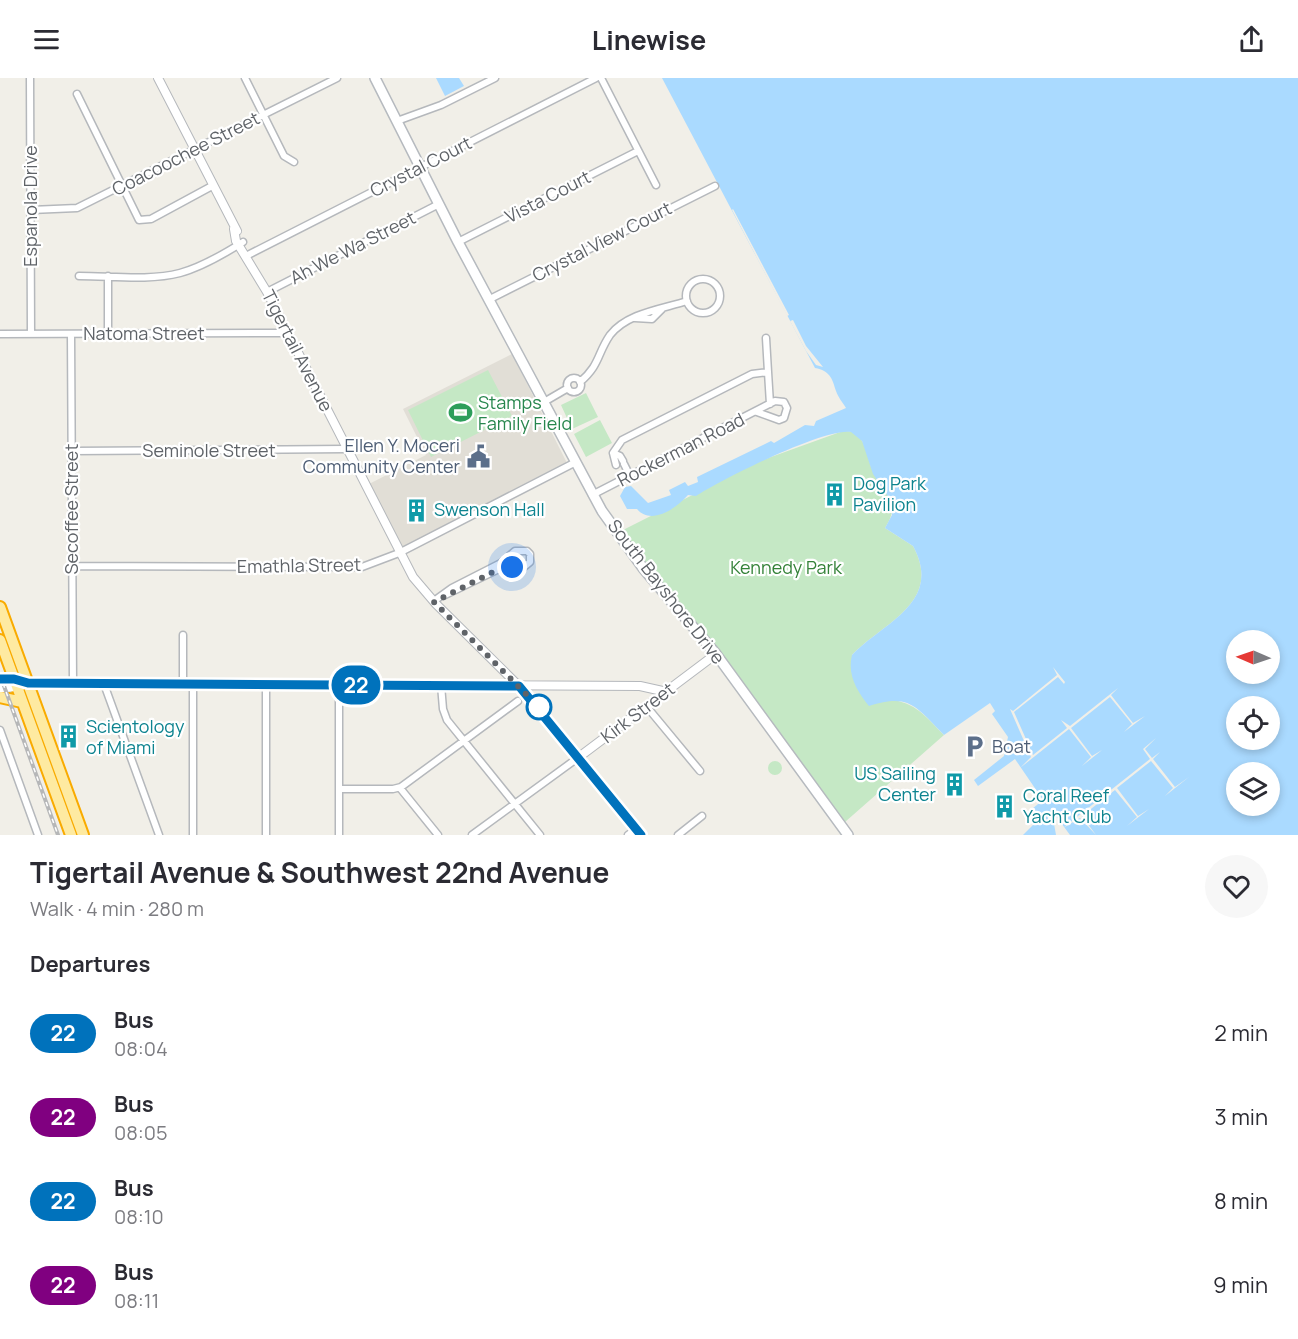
<!DOCTYPE html>
<meta charset="utf-8">
<style>
body{margin:0;font-family:Manrope,sans-serif;background:#f7f7f7;color:#2b2b33;height:100vh;display:flex;flex-direction:column;font-size:22px;white-space:nowrap}
*{box-sizing:border-box;margin:0}
p{font-size:20px;color:#7c7c81}
.icon{flex:none;width:33px;height:33px;fill:none;stroke:currentColor;stroke-width:2;stroke-linecap:round;stroke-linejoin:round}
.map{position:relative;height:757px;overflow:hidden}
.side{display:flex;flex-direction:column;background:#fff;flex:1}
.side>*{flex:none}
.badge{padding:0 12px;border-radius:20px;font-size:21px;line-height:39px}
.needle{width:39px;rotate:272deg}
.controls{position:absolute;left:1226px;top:552px;display:grid;gap:12px}
.controls a{display:grid;place-items:center;width:54px;height:54px;border-radius:50%;background:#fff;box-shadow:0 3px 9px #0003;font-size:30px}
.you{position:absolute;width:30px;height:30px;margin:-15px;border:4px solid #fff;border-radius:50%;background:#1a73e8;box-shadow:0 0 0 9px #1a73e833}
.map>.badge{position:absolute;translate:-50% -50%;box-shadow:0 0 0 3px #fff}
h2{padding:0 30px;font-size:22px;line-height:54px}
.round{display:grid;place-items:center;flex:none;width:63px;height:63px;border-radius:32px;background:#f7f7f7}
.headline{display:flex;align-items:center;justify-content:space-between;height:102px;padding:0 30px}
h1{font-size:28px;font-weight:700;line-height:45px}
ul{padding:0;list-style:none}
li{display:flex;align-items:center;gap:18px;height:84px;padding:0 30px}
li div{flex:1}
li b{display:block;font-size:22px}
li em{font-style:normal}
li .badge{min-width:66px;font-weight:700;text-align:center}
header{display:flex;justify-content:space-between;align-items:center;height:78px;padding:0 30px;background:#fff;font-size:27px;font-weight:700}
.map>svg:first-child{display:block}
</style>
<header><svg class="icon" aria-label="menu" viewBox="0 0 24 24"><path d="M4 6h16M4 12h16M4 18h16"/></svg>Linewise<svg class="icon" aria-label="share" viewBox="0 0 24 24"><path d="M12 15V3M7 8l5-5 5 5M5 13v7h14v-7"/></svg></header>
<div class="map">
<svg width="1298" height="757" viewBox="0 0 1298 757">
<rect width="100%" height="100%" fill="#f1efe8"/>
<!-- education -->
<path fill="#e1ded6" d="M512 276 567 385 401 470 369 406 426 377 403 331Z"/>
<!-- green -->
<path fill="#c5e8c5" d="M488 292 512 338 431 379 408 332Z
M586 315 598 339 572 351 561 327Z
M600 342 612 365 586 379 574 356Z
M843 353C865 351 866 376 872 391 877 404 890 413 892 428 893 437 889 443 885 450L913 468C944 525 882 545 852 577L889 622C915 623 927 640 944 657L845 744 682 529 639 478 623 452 760 383Z
M768 690a7 7 0 1 1 14 0a7 7 0 1 1-14 0Z"/>
<!-- water -->
<path fill="#aadaff" fill-rule="evenodd" d="M436 0H459L464 8 445 18Z
M662 0H1298V757H1070L1056 738 1053 740 1056 757H1023L1047 733 1032 742 1027 735 1043 722 1015 681 978 708 974 702 1004 678 1008 659 992 636 995 633 990 625 944 657C916 629 910 615 869 628 857 613 847 597 852 577 882 545 944 525 913 468L885 450 892 437 891 423 873 396 862 363 851 354C825 349 721 402 696 418L688 417C677 430 651 448 637 431H627L620 418 625 409 631 408 648 425 671 417 669 412 685 404 688 408 698 404 697 399 771 363 774 365 805 347 814 348 816 343 846 330C843 325 838 319 836 313 832 300 830 293 815 290ZM1236 562H1269V596H1236ZM1236 628H1269V662H1236ZM1236 694H1269V728H1236Z"/>
<!-- pier -->
<path fill="#f1efe8" d="M733 131 789 237 787 238 732 132Z
M793 242 806 268 823 289 816 287 806 273 790 243Z
M1053 589 1065 604 1064 606 1058 599 1014 634 1033 677 1067 650 1061 642 1070 648 1118 610 1111 617 1133 645 1145 638 1124 654 1132 646 1110 619 1071 650 1092 678 1102 672 1082 688 1091 679 1069 651 1020 690 1031 679 1010 631 1013 633 1057 597Z
M1156 660 1145 671 1152 680 1160 674 1153 681 1175 709 1189 699 1165 718 1173 710 1151 683 1117 710 1138 738 1149 731 1127 748 1137 739 1115 712 1082 738 1096 757 1080 740 1063 750 1150 681 1143 671Z"/>
<g fill="none" stroke-linecap="round" stroke-linejoin="round">
<defs>
<path id="minor" d="M30 0 31 256
M245 0 284 78 294 84
M601 0 656 107
M77 16 139 142 151 141 212 108
M397 43 441 27 495 0
M31 132 77 130 337 0
M458 164 638 73
M246 178 596 0
M79 198C112 198 149 203 180 195 202 189 224 176 243 164
M686 218a17 17 0 1 1 34 0a17 17 0 1 1-34 0Z
M267 214 439 126
M490 221 715 108
M635 240 652 241 662 231
M0 256 287 255
M71 256 73 605
M108 256V198
M766 260 768 294
M567 307a7 7 0 1 1 14 0a7 7 0 1 1-14 0Z
M580 304C600 287 597 276 610 257 627 235 662 231 687 223
M544 324 568 310
M72 373 346 371
M613 375 620 378 623 383
M624 386 630 398
M616 387 613 375 622 362 752 296 768 294 770 326
M592 417 775 323 784 324 787 330 784 340 779 342 757 334
M72 488 362 489 399 475 574 385
M434 523 452 510 501 485 515 473H527L530 476V484L524 489 501 490 443 518
M104 606 159 757
M183 606V557
M193 606V757
M266 606V757
M441 607 443 631 447 642 540 757
M647 629 700 693
M0 652 38 757
M400 710 438 757
M339 711H393L401 709 518 623
M339 757V607
M472 757 579 679
M628 757 636 751
M678 757 702 738"/>
<path id="tertiary" d="M158 0 237 153
M234 151 236 163 267 214 413 499 436 526 533 622 641 757
M28 605 640 608 667 614
M579 679 716 576"/>
<path id="secondary" d="M375 0 458 164 602 433 643 490 716 576 848 757
M0 601 20 603
M0 610 21 608"/>
<path id="trunk" d="M0 529 83 757
M0 562 71 757
M0 619 22 624"/>
</defs>
<!-- minor casing -->
<use href="#minor" stroke="#b5b8bc" stroke-width="9"/>
<!-- tertiary casing -->
<use href="#tertiary" stroke="#b5b8bc" stroke-width="10"/>
<!-- secondary casing -->
<use href="#secondary" stroke="#b6babf" stroke-width="12"/>
<!-- trunk casing -->
<use href="#trunk" stroke="#f9ab00" stroke-width="14"/>
<!-- minor -->
<use href="#minor" stroke="#fff" stroke-width="6"/>
<!-- tertiary -->
<use href="#tertiary" stroke="#fff" stroke-width="8"/>
<!-- secondary -->
<use href="#secondary" stroke="#fff" stroke-width="9"/>
<!-- trunk -->
<use href="#trunk" stroke="#feeaa1" stroke-width="10"/>
<defs>
<path id="rail" d="M0 597 58 757"/>
</defs>
<!-- rail casing -->
<use href="#rail" stroke="#b6b7b8" stroke-width="4"/>
<!-- rail -->
<use href="#rail" stroke="#fff" stroke-width="1.5" stroke-dasharray="4.5" stroke-linecap="butt"/>
</g>
<g fill="none" stroke-linecap="round" stroke-linejoin="round">
<defs>
<path id="line" d="M0 601H14L28 605 519 608 641 757"/>
</defs>
<!-- line casing -->
<use href="#line" stroke="#fff" stroke-width="14"/>
<!-- line -->
<use href="#line" stroke="#0072bc" stroke-width="9"/>
<!-- walk -->
<path stroke="#5f6368" stroke-width="6" stroke-dasharray="0 10.8" d="M512 489 501 490 434 524 539 629"/>
</g>
<!-- icons -->
<defs>
<symbol id="stadium-bare" viewBox="-9 -9 18 18"><path d="M0-5a6.5 5 0 1 0 0 10a6.5 5 0 1 0 0-10ZM-3.5-1.8h7v3.6h-7Z" fill="#2e9e5b" stroke="#fff" stroke-width="2.5" paint-order="stroke"/></symbol>
<symbol id="civic-bare" viewBox="-9 -9 18 18"><path d="M-.6-6.5H3V-4.5H.6V-3L4-1V1h2V6H-6V1h2V-1L-.6-3ZM-1.2 2.5V6h2.4V2.5Z" fill="#5c6f8a" stroke="#fff" stroke-width="2.5" paint-order="stroke"/></symbol>
<symbol id="building-bare" viewBox="-9 -9 18 18"><path d="M-4-6H4V6H1V3H-1V6H-4ZM-2.5-4.3h1.7v1.8h-1.7ZM.8-4.3h1.7v1.8H.8ZM-2.5-1h1.7V.8h-1.7ZM.8-1h1.7V.8H.8Z" fill="#0f9aa8" stroke="#fff" stroke-width="2.5" paint-order="stroke"/></symbol>
<symbol id="parking-bare" viewBox="-9 -9 18 18"><path d="M-3.5-5.5H1a3.5 3.5 0 0 1 0 7H-1V5.5H-3.5ZM-1-3.4V-.6H.8a1.4 1.4 0 0 0 0-2.8Z" fill="#5c6f8a" stroke="#fff" stroke-width="2.5" paint-order="stroke"/></symbol>
</defs>
<g fill-rule="evenodd">
<use href="#stadium-bare" x="444" y="318" width="33" height="33"/>
<use href="#civic-bare" x="462" y="362" width="33" height="33"/>
<use href="#building-bare" x="818" y="400" width="33" height="33"/>
<use href="#building-bare" x="400" y="416" width="33" height="33"/>
<use href="#building-bare" x="52" y="642" width="33" height="33"/>
<use href="#parking-bare" x="958" y="652" width="33" height="33"/>
<use href="#building-bare" x="938" y="690" width="33" height="33"/>
<use href="#building-bare" x="988" y="712" width="33" height="33"/>
</g>
<!-- markers -->
<circle fill="#fff" stroke="#0072bc" stroke-width="3" cx="539" cy="629" r="12"/>
<g text-anchor="middle" stroke-width="4.5" stroke-linejoin="round" paint-order="stroke">
<!-- street labels -->
<g font-size="18" fill="#5f6368" stroke="#fff">
<text transform="translate(186 76) rotate(-27)" y="6">Coacoochee Street</text>
<text transform="translate(421 89) rotate(-27)" y="6">Crystal Court</text>
<text transform="translate(548 119) rotate(-27)" y="6">Vista Court</text>
<text transform="translate(31 128) rotate(-90)" y="6">Espanola Drive</text>
<text transform="translate(602 164) rotate(-27)" y="6">Crystal View Court</text>
<text transform="translate(353 170) rotate(-27)" y="6">Ah We Wa Street</text>
<text x="144" y="262">Natoma Street</text>
<text transform="translate(297 273) rotate(63)" y="6">Tigertail Avenue</text>
<text transform="translate(681 372) rotate(-27)" y="6">Rockerman Road</text>
<text x="209" y="379">Seminole Street</text>
<text transform="translate(72 431) rotate(-90)" y="6">Secoffee Street</text>
<text transform="translate(299 488) rotate(-1)" y="6">Emathla Street</text>
<text transform="translate(666 514) rotate(52)" y="6">South Bayshore Drive</text>
<text transform="translate(638 635) rotate(-37)" y="6">Kirk Street</text>
</g>
<!-- leisure labels -->
<g font-size="18" fill="#27864d" stroke="#fff" text-anchor="start">
<text x="478" y="331">Stamps<tspan x="478" dy="21">Family Field</tspan></text>
</g>
<!-- service labels -->
<g font-size="18" fill="#4e5e75" stroke="#fff" text-anchor="end">
<text x="460" y="374">Ellen Y. Moceri<tspan x="460" dy="21">Community Center</tspan></text>
<text x="992" y="675" text-anchor="start">Boat</text>
</g>
<!-- culture labels -->
<g font-size="18" fill="#0d838f" stroke="#fff" text-anchor="start">
<text x="853" y="412">Dog Park<tspan x="853" dy="21">Pavilion</tspan></text>
<text x="434" y="438">Swenson Hall</text>
<text x="86" y="655">Scientology<tspan x="86" dy="21">of Miami</tspan></text>
<text x="936" y="702" text-anchor="end">US Sailing<tspan x="936" dy="21">Center</tspan></text>
<text x="1023" y="724">Coral Reef<tspan x="1023" dy="21">Yacht Club</tspan></text>
</g>
<!-- park labels -->
<g font-size="18" fill="#348238" stroke="#fff">
<text x="786" y="496">Kennedy Park</text>
</g>
</g>
</svg>
<div class="controls">
<a><svg class="needle" viewBox="-14 -14 28 28"><path d="M0-13l5 13h-10z" fill="#e53935"/><path d="M0 13l5-13h-10z" fill="#7c7c81"/></svg></a>
<a><svg class="icon" aria-label="locate" viewBox="0 0 24 24"><circle cx="12" cy="12" r="6"/><path d="M12 2v4M12 18v4M2 12h4M18 12h4"/></svg></a>
<a><svg class="icon" aria-label="layers" viewBox="0 0 24 24"><path d="M12 4l9 5-9 5-9-5zM3 14l9 5 9-5"/></svg></a>
</div>
<div class="you" style="left:512px;top:489px"></div>
<b class="badge" style="left:356px;top:607px;background:#0072bc;color:#fff">22</b>
</div>
<section class="side">
<div class="headline"><div><h1>Tigertail Avenue &amp; Southwest 22nd Avenue</h1><p>Walk · 4 min · 280 m</p></div><a class="round"><svg class="icon" aria-label="heart" viewBox="0 0 24 24"><path d="M12 20l-8-8c-3-5 5-10 8-4 3-6 11-1 8 4z"/></svg></a></div>
<h2>Departures</h2>
<ul>
<li><span class="badge" style="background:#0072bc;color:#fff">22</span><div><b>Bus</b><p>08:04</p></div><em>2 min</em></li>
<li><span class="badge" style="background:#800080;color:#fff">22</span><div><b>Bus</b><p>08:05</p></div><em>3 min</em></li>
<li><span class="badge" style="background:#0072bc;color:#fff">22</span><div><b>Bus</b><p>08:10</p></div><em>8 min</em></li>
<li><span class="badge" style="background:#800080;color:#fff">22</span><div><b>Bus</b><p>08:11</p></div><em>9 min</em></li>
</ul>
</section>
